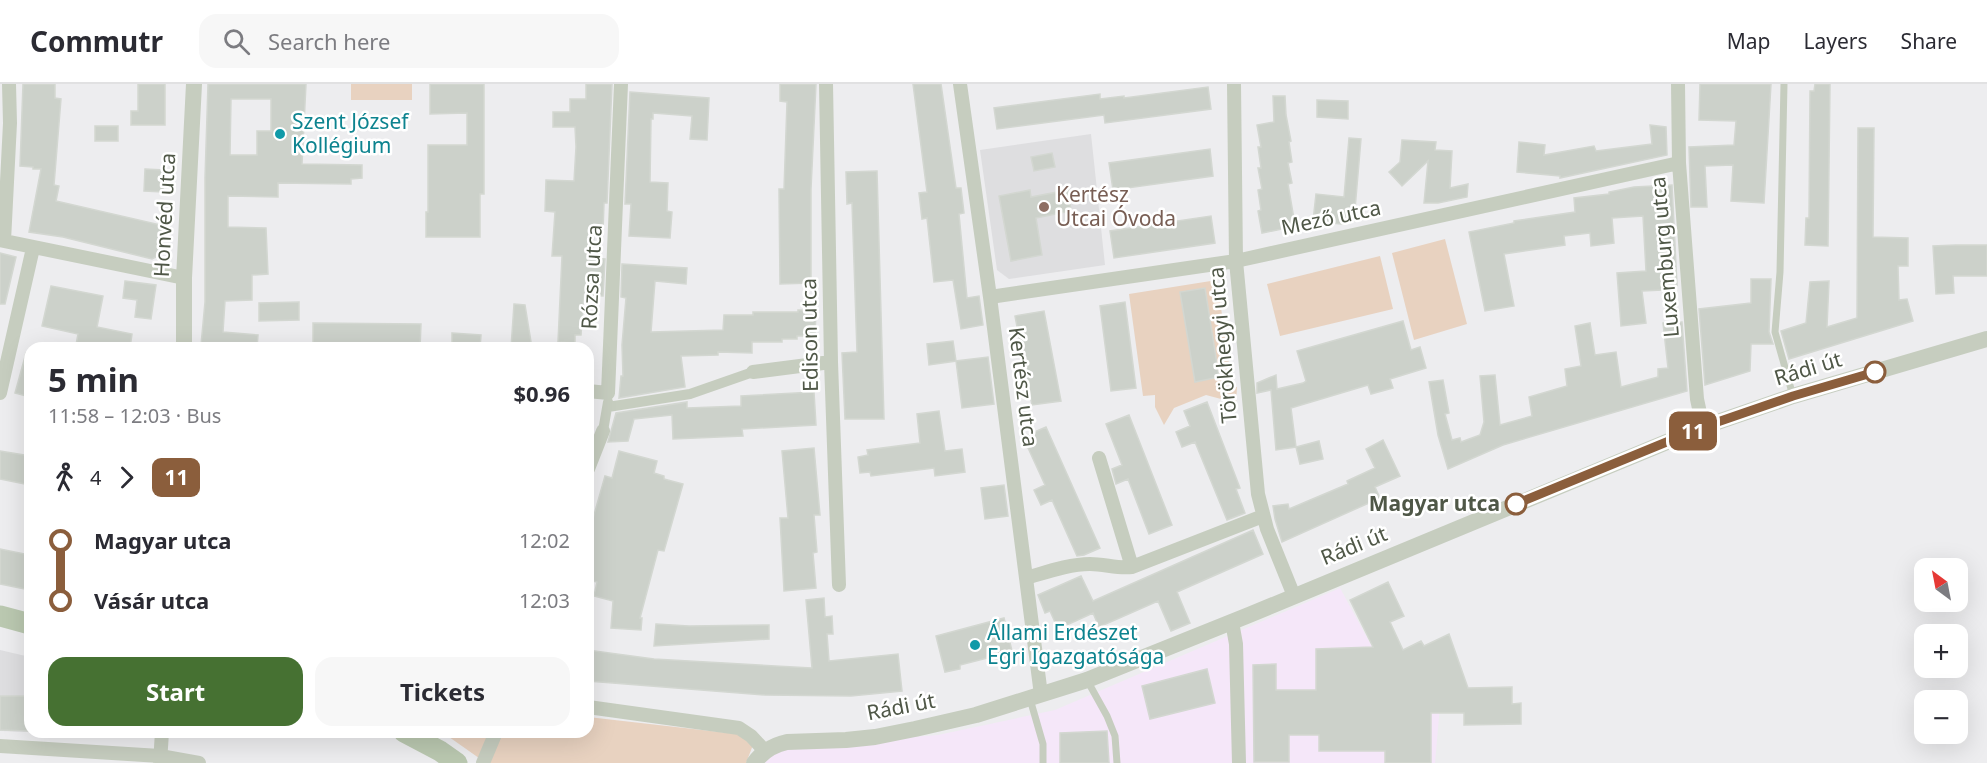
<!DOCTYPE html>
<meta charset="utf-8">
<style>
body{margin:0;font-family:"Noto Sans",sans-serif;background:#f7f7f7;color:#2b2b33;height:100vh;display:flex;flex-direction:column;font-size:22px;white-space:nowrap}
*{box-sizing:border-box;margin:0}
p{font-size:20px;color:#7c7c81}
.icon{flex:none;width:33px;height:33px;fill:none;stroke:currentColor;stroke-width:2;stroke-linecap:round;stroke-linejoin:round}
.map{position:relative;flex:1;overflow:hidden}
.drawer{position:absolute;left:24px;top:258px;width:570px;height:396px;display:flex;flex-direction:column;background:#fff;border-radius:18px;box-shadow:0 6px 24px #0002}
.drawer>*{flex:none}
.badge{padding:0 12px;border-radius:9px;font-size:21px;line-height:39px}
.needle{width:39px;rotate:328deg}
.tools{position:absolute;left:1914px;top:474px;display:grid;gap:12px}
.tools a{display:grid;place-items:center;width:54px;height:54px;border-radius:12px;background:#fff;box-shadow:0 6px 24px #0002;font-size:30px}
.map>.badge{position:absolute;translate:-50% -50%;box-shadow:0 0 0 3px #fff}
.legs{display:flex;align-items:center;gap:9px;height:66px;padding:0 24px;font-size:20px}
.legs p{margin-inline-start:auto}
.headline{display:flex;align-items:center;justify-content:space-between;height:102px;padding:0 24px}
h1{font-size:33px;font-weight:700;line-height:45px}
.button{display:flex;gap:12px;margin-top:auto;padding:12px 24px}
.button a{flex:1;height:69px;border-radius:18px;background:#467132;color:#fff;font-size:24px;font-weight:700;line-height:69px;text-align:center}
.button a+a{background:#f7f7f7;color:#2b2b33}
ul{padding:0 24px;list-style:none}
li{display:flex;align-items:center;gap:21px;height:60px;font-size:22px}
li i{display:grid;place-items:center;width:9px;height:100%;margin:0 8px;background:currentColor}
li i::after{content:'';width:15px;height:15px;margin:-8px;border:4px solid;border-radius:50%;background:#fff}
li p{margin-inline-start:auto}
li:first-child i{background:linear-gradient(#0000 50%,currentColor 0)}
li:last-child i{background:linear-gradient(currentColor 50%,#0000 0)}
header{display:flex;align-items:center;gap:36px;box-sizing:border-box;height:84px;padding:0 30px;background:#fff;border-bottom:2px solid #e1e1e2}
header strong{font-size:28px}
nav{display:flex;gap:33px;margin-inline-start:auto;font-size:21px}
.search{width:420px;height:54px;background:#f7f7f7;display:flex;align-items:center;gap:15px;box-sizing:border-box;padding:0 21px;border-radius:18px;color:#7c7c81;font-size:22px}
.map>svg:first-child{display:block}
</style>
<header>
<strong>Commutr</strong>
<div class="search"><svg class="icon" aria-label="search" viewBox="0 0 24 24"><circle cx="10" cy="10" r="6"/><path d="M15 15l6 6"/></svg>Search here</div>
<nav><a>Map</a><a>Layers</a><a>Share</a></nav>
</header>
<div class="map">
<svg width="1987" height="679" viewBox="0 0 1987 679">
<rect width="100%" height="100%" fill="#ededef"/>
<!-- commercial -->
<path fill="#f5e7f9" d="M1340 504 1390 596 1441 610 1435 679H765L779 664 938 651 1055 626Z"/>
<!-- education -->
<path fill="#dedee0" d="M1091 50 1105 181 1009 195 997 186 980 66Z
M0 566 30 573V648L0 647Z"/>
<!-- green -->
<path fill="#e8d2c0" d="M351 0H412V16H351Z
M1445 155 1467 240 1414 256 1392 169Z
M1380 172 1393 225 1280 252 1267 200Z
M1217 196 1232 300 1222 302 1237 303 1236 319 1206 311 1174 324 1164 341 1155 323V311L1143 312 1129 210Z
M588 633 737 650 753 661 746 679H486L442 648H588Z"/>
<!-- building -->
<path fill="#ccd1ca" stroke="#d3d7d1" stroke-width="1.5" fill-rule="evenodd" d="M23 0H55V14L61 15 54 101 59 102 56 117 165 142 160 171 152 175 63 153 29 148 41 85H33V83L20 82Z
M138 0H165V41H131V27H138Z
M208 0H306L302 80 362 81V94L351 95V100L278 99V113L228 112V143L266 144 268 190 252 191V216L225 217 223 248 258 251 257 264H222L201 261 205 218V94ZM231 15H271V47H257V71H230Z
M430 0H484V110H480V153H426V128H428V61H467V29L430 30Z
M586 0H612L607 119H604L603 147H594L593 174 605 175 603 212 584 211 581 251H575V259L558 258 562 172H552L555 128 545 127 546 96 574 97 576 63 575 43H553V28H570V15H586Z
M780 0H816L811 105V199L780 200 779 105H784L787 18 780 17Z
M913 0H941L956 104H961L964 129 959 130 967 214 979 212 983 241 961 245 953 196 934 198 927 134 922 135 919 109 927 108Z
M1700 0H1771L1764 119 1731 117 1733 81 1705 82 1707 123H1691L1689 63 1734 61 1736 37 1699 36Z
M1815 0H1830L1828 162 1805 161 1806 134H1809L1810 7H1814Z
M1208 3 1211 25 1105 39 1104 31 997 45 994 24 1100 10V15L1124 12V14Z
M630 8 709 14 707 56 690 55 692 32 653 29V35H651L650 98 668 99 667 127 672 128 670 154 629 152 631 120H625Z
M1273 12H1285L1286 31 1291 57 1289 58 1292 78 1288 79 1292 99 1288 100 1294 135H1291L1292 143 1262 149 1258 127 1261 126 1258 106 1262 105 1258 84H1261L1258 63H1261L1257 41 1274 38Z
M1317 16 1348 17V35L1317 33Z
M1650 41 1666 43 1667 71 1560 94V92L1517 88 1519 58 1545 61 1544 71 1594 62 1596 67 1652 60Z
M95 42H118V57H95Z
M1858 44H1874L1873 153 1908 154V182H1898L1899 216 1907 215 1913 237 1789 275 1781 247 1806 239 1810 198 1829 197 1827 243 1857 234Z
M1349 54 1361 55 1354 137 1341 140 1313 137 1316 110 1344 113Z
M1402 56 1436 58 1435 66 1452 67 1450 104 1468 100 1467 113 1438 119H1424L1428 77 1402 102 1389 88 1400 78Z
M1210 65 1213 92 1113 106 1109 79Z
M1052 69 1055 83 1034 87 1031 73Z
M145 85 164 86 163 108 144 107Z
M877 87 884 335H845L842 269 857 268 852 119 847 120 846 88Z
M1672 101 1677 201 1662 202V206L1642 207 1646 239 1621 242 1617 189 1646 187 1643 132 1612 134 1614 159 1591 162 1590 149 1564 152 1565 161 1504 170 1514 222 1485 227 1469 148 1514 139V137L1575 128 1574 114 1609 110V108L1634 103Z
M1030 106 1031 113 1068 106 1071 127 1036 134 1042 171 1011 177 999 112Z
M1211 132 1215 159 1114 174 1110 147Z
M1956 161H1987V192H1953L1954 209 1936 210 1933 162Z
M0 169 16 173 5 220H0Z
M622 180 687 184 686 200 655 197 651 248 723 246 724 231H753V228H798V226H816L815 252H797V255H782V258H752V269L718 268V271L681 272 685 303 619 314 621 292H623L622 261 626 214 621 213Z
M1751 195H1771L1769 248 1773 260H1751L1750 287 1705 301 1699 225 1751 219Z
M125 197 156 201 151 235 135 233 137 216 123 214Z
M51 202 103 212 97 243 132 250 130 264H78L79 262 76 261 78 250 42 242Z
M1205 204 1219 293 1195 298 1180 208Z
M299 218V236L259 237V219Z
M1125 218 1136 304 1111 307 1100 222Z
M514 220 525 221 532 264H511Z
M1044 227 1061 317 1032 321 1015 232Z
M1403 237 1411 266 1420 263 1426 284 1390 295 1393 304 1371 310 1368 301 1291 324 1296 363 1276 366 1271 306 1257 309V299L1276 291 1277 305 1303 299 1306 297 1297 267Z
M1682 238 1687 307 1503 361 1448 385 1438 351 1429 298 1443 296 1449 329 1445 330 1452 356 1460 354 1461 358 1480 351 1484 338 1480 292 1495 291 1500 341 1532 332 1529 313 1567 302 1565 285 1581 282 1575 242 1590 239 1595 271 1616 268 1621 303 1658 293V285L1668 284 1663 239Z
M313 239 421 240 420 264H313Z
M452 249 481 251 480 264H452Z
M953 257 956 277 929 281 927 260Z
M26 269 30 270V313L15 309Z
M988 273 994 320 962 324 956 277Z
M814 308 816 341 742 345 743 352 673 355 672 331 634 335 628 357 608 358 616 329 687 318V324L741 322V312Z
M1207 318 1240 404 1236 405 1245 429 1227 436 1195 358 1182 363 1176 348 1190 342 1184 327Z
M939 327 945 367 962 365 965 388 935 392 934 384 871 392 870 388 860 389 858 373 868 371 867 366 920 359 917 330Z
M1129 331 1172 441 1149 450 1128 395 1116 400 1112 385 1122 381 1106 340Z
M1046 343 1100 464 1084 471 1077 472 1052 416 1041 421 1034 406 1045 401 1023 353Z
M1383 356 1400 392 1375 403 1380 414 1282 458 1275 435 1273 422 1288 420 1289 425 1348 400 1347 397 1375 384 1366 365Z
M1319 357 1323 375 1300 380 1296 363Z
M814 364 820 431H814L817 468 813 469 816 504 784 507 780 434H788L782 367Z
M0 367 30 372V401L0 395Z
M619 367 657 377 654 389 664 392V395L683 400 664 467 658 466 640 534H642L641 546 611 544 613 517 594 512 597 498 588 496V437L592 438 605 392 612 394Z
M1004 401 1008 432 985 435 981 404Z
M1253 446 1263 470 1177 508 1190 539 1171 547 1158 517 1099 543 1093 529 1058 545 1050 527 1045 529 1038 511 1081 492 1093 517Z
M0 465 30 471V506L0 500Z
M1388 498 1404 532 1390 538 1403 566 1421 557 1424 562 1449 550 1468 604 1512 603V620L1521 619V640L1464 641V629H1431V679H1385V667H1319V651H1289V678H1254L1253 581 1276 580V606H1316V565L1373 563 1350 516Z
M824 514 825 533 832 532 833 550H827L829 577 898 570 902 607 851 612 765 611 588 597V566L654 575 812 584 806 516Z
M1004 534 1013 571 996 576 995 572 960 581V585L945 588 936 552Z
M656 540 689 542 769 541V555L654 562Z
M1207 585 1215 619 1150 635 1142 602Z
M0 612H30V647L0 646Z
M1107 647 1109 679H1060V649Z"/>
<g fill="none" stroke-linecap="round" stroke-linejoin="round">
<!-- service -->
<path stroke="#c6cdbf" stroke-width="7" d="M1784 0 1780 188 1775 248 1793 312
M1087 596 1107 632 1115 652 1117 679
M1030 615 1043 660V679"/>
<!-- pedestrian -->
<path stroke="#c6cdbf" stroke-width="10" d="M608 323 690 310 753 288
M603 347 608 318"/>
<!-- minor -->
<path stroke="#c6cdbf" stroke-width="14" d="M826 0 831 278 839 501
M960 0 990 213 1041 611
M1234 0 1236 177 1258 410 1267 445 1294 512
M1678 0 1679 79 1697 315 1703 343
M0 156 184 194
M4 157 10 39 9 0
M990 213 1236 177 1679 79
M753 288 831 278
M588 307 608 309 621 0
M0 309 33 164
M1099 374 1132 483
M588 385 603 347
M1026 494C1047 488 1069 480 1090 480 1105 480 1118 485 1132 483L1263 432
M1232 538 1236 560 1239 679
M588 623 739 644 751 652 765 667
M0 662 160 672 199 679
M160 679 162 648
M483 679 496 648"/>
<!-- tertiary -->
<path stroke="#c6cdbf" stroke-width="16" d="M184 264V194L194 0
M754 679C763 667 773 661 787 658L846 656 875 653 915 645 976 631 1087 596 1249 531 1703 343 1793 312 1987 255"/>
<!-- primary -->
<path stroke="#bac8b0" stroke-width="21" d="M0 532 30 540
M404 648 440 667 457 679"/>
</g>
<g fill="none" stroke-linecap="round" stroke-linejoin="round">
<defs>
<path id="line-1" d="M1516 420 1703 343 1793 312 1875 288"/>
</defs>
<!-- line-1 casing -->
<use href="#line-1" stroke="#fff" stroke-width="14"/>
<!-- line-1 -->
<use href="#line-1" stroke="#8b5e3c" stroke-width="9"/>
</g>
<!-- markers -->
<g fill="#0f9aa8" stroke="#fff" stroke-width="2">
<circle cx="280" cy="50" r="6"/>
<circle cx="975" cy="561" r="6"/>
</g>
<circle fill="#8d6e63" stroke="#fff" stroke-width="2" cx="1044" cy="123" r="6"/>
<g fill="#fff" stroke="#8b5e3c" stroke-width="3">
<circle cx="1875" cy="288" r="10"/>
<circle cx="1516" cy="420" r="10"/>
</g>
<g text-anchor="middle" stroke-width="5" stroke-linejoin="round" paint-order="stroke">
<!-- culture labels -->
<g font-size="21" fill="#0d838f" stroke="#fff" text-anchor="start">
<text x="292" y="45">Szent József<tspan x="292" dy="24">Kollégium</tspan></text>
<text x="987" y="556">Állami Erdészet<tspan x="987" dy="24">Egri Igazgatósága</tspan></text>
</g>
<!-- education labels -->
<g font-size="21" fill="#785e54" stroke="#fff" text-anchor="start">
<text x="1056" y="118">Kertész<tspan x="1056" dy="24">Utcai Óvoda</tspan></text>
</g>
<!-- street labels -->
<g font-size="21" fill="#4f5747" stroke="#fff">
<text transform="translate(165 131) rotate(-87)" y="7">Honvéd utca</text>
<text transform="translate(1331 134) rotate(-12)" y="7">Mező utca</text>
<text transform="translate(1665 173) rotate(-95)" y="7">Luxemburg utca</text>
<text transform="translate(592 193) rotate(-87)" y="7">Rózsa utca</text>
<text transform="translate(810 251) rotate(-91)" y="7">Edison utca</text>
<text transform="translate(1223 261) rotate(-95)" y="7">Törökhegyi utca</text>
<text transform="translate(1808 285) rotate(-17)" y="7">Rádi út</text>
<text transform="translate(1023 303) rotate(83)" y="7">Kertész utca</text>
<text transform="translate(1354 462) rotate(-22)" y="7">Rádi út</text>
<text transform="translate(901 623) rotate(-11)" y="7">Rádi út</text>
</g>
<!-- stop labels -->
<g font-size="21" font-weight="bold" fill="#4f5747" stroke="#fff" text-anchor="end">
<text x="1500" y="427">Magyar utca</text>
</g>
</g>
</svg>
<div class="tools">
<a><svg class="needle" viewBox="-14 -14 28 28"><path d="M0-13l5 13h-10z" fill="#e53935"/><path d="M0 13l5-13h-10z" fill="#7c7c81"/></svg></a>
<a>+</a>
<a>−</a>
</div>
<b class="badge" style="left:1693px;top:347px;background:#8b5e3c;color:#fff">11</b>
<section class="drawer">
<div class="headline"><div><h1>5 min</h1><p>11:58 – 12:03 · Bus</p></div><b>$0.96</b></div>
<div class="legs"><svg class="icon" aria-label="walk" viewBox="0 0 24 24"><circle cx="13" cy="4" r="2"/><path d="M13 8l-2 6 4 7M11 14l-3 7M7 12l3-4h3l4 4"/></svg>4<svg class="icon" aria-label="forward" viewBox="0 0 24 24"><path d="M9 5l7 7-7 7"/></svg><b class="badge" style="background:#8b5e3c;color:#fff">11</b></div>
<ul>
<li><i style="color:#8b5e3c"></i><b>Magyar utca</b><p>12:02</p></li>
<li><i style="color:#8b5e3c"></i><b>Vásár utca</b><p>12:03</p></li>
</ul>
<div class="button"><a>Start</a><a>Tickets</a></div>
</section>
</div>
